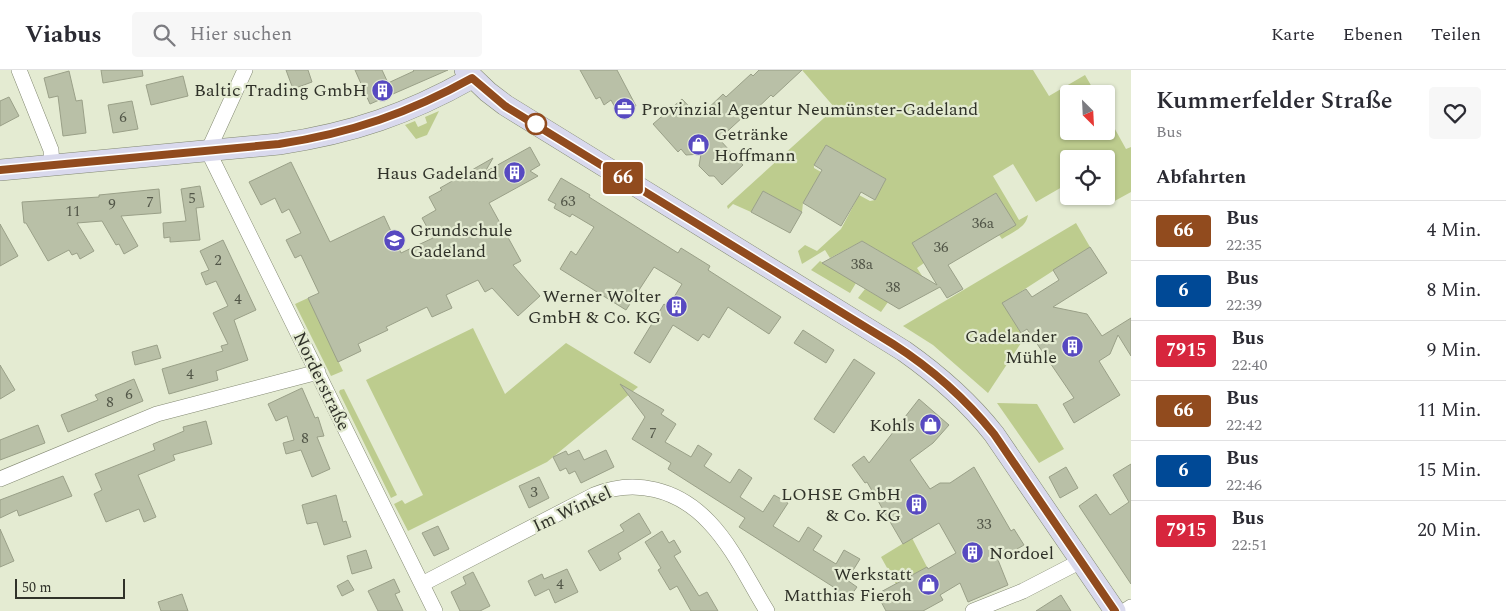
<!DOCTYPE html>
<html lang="de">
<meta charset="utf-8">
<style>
body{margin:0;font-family:Spectral,serif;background:#f7f7f7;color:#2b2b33;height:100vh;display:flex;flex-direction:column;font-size:19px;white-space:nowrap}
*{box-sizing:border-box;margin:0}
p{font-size:16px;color:#7c7c81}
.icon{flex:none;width:28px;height:28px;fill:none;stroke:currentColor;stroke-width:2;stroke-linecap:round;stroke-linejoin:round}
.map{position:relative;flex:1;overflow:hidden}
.details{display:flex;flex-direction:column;background:#fff;width:375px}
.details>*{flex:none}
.badge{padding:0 10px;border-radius:4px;font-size:18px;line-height:32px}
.needle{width:32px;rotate:156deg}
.controls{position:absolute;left:1060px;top:15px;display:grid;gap:10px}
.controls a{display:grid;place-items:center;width:55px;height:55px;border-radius:5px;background:#fff;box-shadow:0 1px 4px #0004;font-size:25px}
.scale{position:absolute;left:15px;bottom:12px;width:110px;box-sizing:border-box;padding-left:5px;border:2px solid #303229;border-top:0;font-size:14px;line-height:18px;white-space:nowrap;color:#303229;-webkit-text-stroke:4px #e4ebd2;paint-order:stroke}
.map>.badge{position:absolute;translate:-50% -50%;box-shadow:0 0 0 2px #fff}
h2{padding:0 25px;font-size:19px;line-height:45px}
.round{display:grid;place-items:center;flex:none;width:52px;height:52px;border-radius:5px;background:#f7f7f7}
.overview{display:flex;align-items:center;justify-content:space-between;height:85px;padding:0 25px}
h1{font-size:24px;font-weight:600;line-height:38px}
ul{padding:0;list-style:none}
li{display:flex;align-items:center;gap:15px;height:60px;padding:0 25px;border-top:1px solid #e1e1e2}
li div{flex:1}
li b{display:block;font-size:19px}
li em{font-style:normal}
li .badge{min-width:55px;font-weight:700;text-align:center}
header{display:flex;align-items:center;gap:30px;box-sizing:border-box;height:70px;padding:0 25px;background:#fff;border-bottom:1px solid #e1e1e2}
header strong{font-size:24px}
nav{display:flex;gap:28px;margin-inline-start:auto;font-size:18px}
.search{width:350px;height:45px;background:#f7f7f7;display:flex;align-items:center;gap:12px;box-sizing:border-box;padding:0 18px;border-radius:5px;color:#7c7c81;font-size:19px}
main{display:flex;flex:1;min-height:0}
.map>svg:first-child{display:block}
</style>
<header>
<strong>Viabus</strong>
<div class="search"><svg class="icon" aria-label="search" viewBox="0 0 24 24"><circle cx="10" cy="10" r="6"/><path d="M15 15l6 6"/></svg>Hier suchen</div>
<nav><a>Karte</a><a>Ebenen</a><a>Teilen</a></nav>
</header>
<main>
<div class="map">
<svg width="1131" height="541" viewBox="0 0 1131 541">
<rect width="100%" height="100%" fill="#e4ebd2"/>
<!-- green -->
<path fill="#bdcc8e" d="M802 0H1033L1049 26 1085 5 1096 24H1069V61H1106V43L1126 79 1131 77V122L1111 133 1106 125V89H1069V113L1036 132 1013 94 993 106 1019 150 1028 145C1026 158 1012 162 1002 169L999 165 1015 155 996 123 912 173 924 193 917 198 926 212 931 217 926 224 913 201 862 171 830 188 825 180 802 194 798 181 805 175 817 181 841 159 859 125 870 131 875 130 886 109 826 75 814 95V98L821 102 803 133 802 142 763 121 751 142 733 134 728 139 727 136 835 38Z
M439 41 427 65 416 69 405 55 415 51 418 57 427 53 425 47Z
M1076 153 1090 177 1003 233 1021 263 1023 270 988 323 933 275 903 256Z
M820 191 856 213 850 223 811 200Z
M865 219 888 232 881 242 858 228Z
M308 228 343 301 331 306 295 234Z
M473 258 505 324 566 273 638 317 547 392 408 461 394 434 402 430 405 434 423 425 366 310Z
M344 319 397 425 391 428 339 322 340 320Z
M997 333 1037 334 1064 379 1039 393Z
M912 468 927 497 896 514 881 487Z"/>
<!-- building -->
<path fill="#b9c0a7" stroke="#9aa088" d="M101 0H142L143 6 103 13Z
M286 0H308L312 12 293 19Z
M355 0H382L388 13 414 1 413 0H448L370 34Z
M580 0H617L636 36 623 44 621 39 617 41 611 30 604 35 600 27 596 29Z
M759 0H802L773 27 771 25 746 49 744 46 719 69 743 95 722 115 714 106H709L699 96 701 84 686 85 681 79 678 82 653 54 682 29 699 47 723 24 726 27 751 4 753 6Z
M69 1 76 31 82 30 86 63 63 66 58 26 49 28 44 8Z
M183 6 188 26 151 35 146 15Z
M9 27 19 46 0 56V31Z
M132 31 138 59 113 63 108 35Z
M826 75 886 109 875 130 861 122 841 156 803 133 822 100 814 95Z
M530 77 540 95 530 101 538 106 489 133 521 191 513 195 540 226 518 246 492 218 485 222 478 210 446 225 452 238 432 247 427 237 386 257 388 260 358 274 361 281 338 292 308 228 319 223 301 185 295 188 286 170 301 163 289 139 282 143 275 128 261 135 249 112 291 92 330 172 384 146 401 183 433 168 422 148 436 140 429 127 442 120 440 118 493 88 485 102Z
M561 108 590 125 589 127 678 183 681 178 710 196 708 200 781 247 769 264 728 237 709 268 703 264 698 271 673 255 650 293 634 283 664 234 668 237 682 214 654 197 626 240 560 199 571 181 576 185 594 157 572 144 570 147 554 138 556 134 548 130Z
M200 116 204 137 196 138 200 170 170 172V167L164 168 163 153 186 151 181 119Z
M159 119 161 143 121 146 138 176 124 184 119 174 116 175 102 151 77 153 94 181 80 189 77 183 72 185 69 180 48 191 26 153H24L22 132 99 127V125Z
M763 121 802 142 790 163 751 142Z
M996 123 1016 155 948 195 963 219 947 228 940 217 899 239 822 193 862 171 937 215 912 173Z
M0 154 18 186 0 196Z
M223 170 256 240 234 250 248 290 216 301 218 310 169 324 162 299 223 281 221 276 228 274 213 243 228 236 216 211 206 215 201 203 209 200 200 181Z
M1090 177 1107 203 1053 237 1087 244 1102 266 1131 248V286L1118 265 1110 284 1099 291 1120 325 1074 353 1063 334 1074 328 1027 259 1021 263 1002 233 1026 219 1032 227 1059 210 1053 200Z
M803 260 834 280 826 293 794 273Z
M157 275 161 288 135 295 132 282Z
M854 289 875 303 834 363 814 349Z
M0 295 15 320 0 329Z
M134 309 143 331 68 362 61 345 98 330 95 325Z
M620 314 664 340 661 344 676 354 665 372 691 387 698 375 712 384 704 396 730 413 739 399 752 408 740 427 763 442 774 425 788 433 773 456 799 472 808 457 822 466 813 480 836 494 844 480 860 489 847 510 857 517 852 524 838 528 835 518 739 457 745 448 668 399 671 393 632 369 645 347Z
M302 318 315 348 318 347 324 366 317 367 330 399 312 407 301 380 286 384 283 373 294 370 287 346 276 351 268 334Z
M919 329 949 355 933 373 910 390 930 419 940 413H950L974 397 1011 461 1014 459 1024 475 998 490 1008 515 968 532 960 513 940 525 943 530 923 541H886L877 524 927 497 928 499 956 483 939 453 903 474 867 412 865 413 852 395 864 386 869 393Z
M206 351 212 374 173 385 175 390 138 405 156 447 144 452 139 439 106 452 94 424 102 420 95 404 155 380 153 374 184 361 183 357Z
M38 355 45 373 0 390V370Z
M579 380 584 390 606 380 614 397 581 413 575 401 569 404 566 398 560 401 553 387 566 381 568 385Z
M1131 394V514L1079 436 1096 424 1110 445 1129 432 1113 405Z
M1066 397 1078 418 1060 428 1049 407Z
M63 406 72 426 19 446 17 440 0 448V430Z
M539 407 549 428 529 438 519 416Z
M336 425 343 452 346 451 351 467 324 475 317 452 307 454 302 435Z
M639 443 651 463 618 483 621 489 600 501 588 481 624 461 620 455Z
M438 456 449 479 434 486 422 463Z
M0 459 14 491 0 497Z
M662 461 669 473 674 470 681 482 674 486 699 526 707 522 718 541H691L677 516 670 520 658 500 661 498 645 472Z
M366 480 372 498 352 504 347 486Z
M567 499 578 522 555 533 549 519 535 526 528 511 542 504 544 509Z
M473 502 490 536 480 541H460L451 522 466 514 463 507Z
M394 509 400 522 395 524 403 541H378L368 521Z
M348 510 354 520 342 526 337 516Z
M182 524 188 541H161L158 532Z
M1061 525 1071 541H1036Z"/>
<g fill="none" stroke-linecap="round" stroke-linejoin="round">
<defs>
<path id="street" d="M19 0 51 80 52 94
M245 0 208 81 435 541
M0 409 157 344 318 302
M422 514 594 425C635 408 678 419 709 452 733 477 749 512 767 541
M973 541 1023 521 1081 491
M1125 541 1131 537"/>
<path id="secondary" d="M465 0 488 22 505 35 904 281C938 305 968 331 994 364L1115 541
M0 100 279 74C353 63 408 44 472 8"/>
</defs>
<!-- street casing -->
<use href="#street" stroke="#838972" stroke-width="16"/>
<!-- secondary casing -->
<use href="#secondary" stroke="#838972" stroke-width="22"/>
<!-- street -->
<use href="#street" stroke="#fff" stroke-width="15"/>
<!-- secondary -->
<use href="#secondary" stroke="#d9d9ed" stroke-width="21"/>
</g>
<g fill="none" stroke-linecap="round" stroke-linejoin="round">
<defs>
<path id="line" d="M0 100 279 74C351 63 409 43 472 8L505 36 893 274C932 299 965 328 994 364L1115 541"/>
</defs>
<!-- line casing -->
<use href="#line" stroke="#fff" stroke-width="11"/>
<!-- line -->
<use href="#line" stroke="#914b1e" stroke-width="8"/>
</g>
<!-- icons -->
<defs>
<symbol id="building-disc" viewBox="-11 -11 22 22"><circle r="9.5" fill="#5749c1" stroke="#e4ebd2"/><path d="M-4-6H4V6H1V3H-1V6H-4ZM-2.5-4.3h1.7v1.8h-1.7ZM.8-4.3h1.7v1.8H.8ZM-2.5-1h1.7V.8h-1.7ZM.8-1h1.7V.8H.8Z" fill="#fff"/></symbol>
<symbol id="office-disc" viewBox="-11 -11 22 22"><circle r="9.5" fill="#5749c1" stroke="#e4ebd2"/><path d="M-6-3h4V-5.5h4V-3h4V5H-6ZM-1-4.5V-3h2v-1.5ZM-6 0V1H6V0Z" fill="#fff"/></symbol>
<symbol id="shop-disc" viewBox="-11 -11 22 22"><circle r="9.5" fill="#5749c1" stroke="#e4ebd2"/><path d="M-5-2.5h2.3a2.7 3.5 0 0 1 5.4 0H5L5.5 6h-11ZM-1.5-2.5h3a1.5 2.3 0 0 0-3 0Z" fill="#fff"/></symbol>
<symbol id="school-disc" viewBox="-11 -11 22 22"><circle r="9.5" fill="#5749c1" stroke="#e4ebd2"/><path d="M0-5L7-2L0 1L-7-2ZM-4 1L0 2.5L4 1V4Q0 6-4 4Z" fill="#fff"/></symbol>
</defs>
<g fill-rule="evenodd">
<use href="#building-disc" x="370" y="8" width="25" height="25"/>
<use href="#office-disc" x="612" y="26" width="25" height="25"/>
<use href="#shop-disc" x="686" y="62" width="25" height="25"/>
<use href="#building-disc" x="502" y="90" width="25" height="25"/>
<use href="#school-disc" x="382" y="158" width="25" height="25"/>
<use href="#building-disc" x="664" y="224" width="25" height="25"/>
<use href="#building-disc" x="1060" y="264" width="25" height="25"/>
<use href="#shop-disc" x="918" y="342" width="25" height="25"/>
<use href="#building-disc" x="904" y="422" width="25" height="25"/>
<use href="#building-disc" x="960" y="470" width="25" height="25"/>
<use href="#shop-disc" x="916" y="502" width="25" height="25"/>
</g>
<!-- markers -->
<circle fill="#fff" stroke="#914b1e" stroke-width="2.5" cx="536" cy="54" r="10"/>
<g text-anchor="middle" stroke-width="4.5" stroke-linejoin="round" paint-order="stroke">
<!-- number labels -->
<g font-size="15" fill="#525648">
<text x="123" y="52">6</text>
<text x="192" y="133">5</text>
<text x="568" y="136">63</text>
<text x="150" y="137">7</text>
<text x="112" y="139">9</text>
<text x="73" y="146">11</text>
<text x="983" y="158">36a</text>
<text x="941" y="182">36</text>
<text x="218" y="195">2</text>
<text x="862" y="199">38a</text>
<text x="893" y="222">38</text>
<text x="238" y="234">4</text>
<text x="190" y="309">4</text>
<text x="129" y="329">6</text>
<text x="110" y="337">8</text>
<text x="653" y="368">7</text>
<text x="305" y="373">8</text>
<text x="534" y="427">3</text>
<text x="984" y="459">33</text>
<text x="560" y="519">4</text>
</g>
<!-- poi labels -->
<g font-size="18" fill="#303229" stroke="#e4ebd2" text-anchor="end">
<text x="367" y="26">Baltic Trading GmbH</text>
<text x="641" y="45" text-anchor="start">Provinzial Agentur Neumünster-Gadeland</text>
<text x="714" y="70" text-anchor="start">Getränke<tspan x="714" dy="21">Hoffmann</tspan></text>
<text x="498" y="109">Haus Gadeland</text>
<text x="410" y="166" text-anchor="start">Grundschule<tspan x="410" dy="21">Gadeland</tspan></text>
<text x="661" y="232">Werner Wolter<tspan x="661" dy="21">GmbH &amp; Co. KG</tspan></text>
<text x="1057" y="272">Gadelander<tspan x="1057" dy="21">Mühle</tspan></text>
<text x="915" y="361">Kohls</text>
<text x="901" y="430">LOHSE GmbH<tspan x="901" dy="21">&amp; Co. KG</tspan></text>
<text x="989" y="489" text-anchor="start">Nordoel</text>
<text x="912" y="510">Werkstatt<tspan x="912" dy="21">Matthias Fieroh</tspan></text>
</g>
<!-- street labels -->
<g font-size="18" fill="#303229" stroke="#e4ebd2">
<text transform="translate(322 311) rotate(64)" y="6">Norderstraße</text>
<text transform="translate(572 439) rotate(-25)" y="6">Im Winkel</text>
</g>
</g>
</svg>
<div class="controls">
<a><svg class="needle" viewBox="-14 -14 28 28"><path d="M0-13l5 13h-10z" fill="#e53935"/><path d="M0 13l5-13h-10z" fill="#7c7c81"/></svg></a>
<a><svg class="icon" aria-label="locate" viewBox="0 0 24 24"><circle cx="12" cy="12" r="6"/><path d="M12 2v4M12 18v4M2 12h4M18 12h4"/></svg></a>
</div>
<div class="scale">50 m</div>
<b class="badge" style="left:623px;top:108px;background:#914b1e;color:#fff">66</b>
</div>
<section class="details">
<div class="overview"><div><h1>Kummerfelder Straße</h1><p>Bus</p></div><a class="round"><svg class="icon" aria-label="heart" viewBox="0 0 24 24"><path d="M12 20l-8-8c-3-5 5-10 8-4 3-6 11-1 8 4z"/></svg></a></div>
<h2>Abfahrten</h2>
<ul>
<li><span class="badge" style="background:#914b1e;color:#fff">66</span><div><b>Bus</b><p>22:35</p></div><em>4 Min.</em></li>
<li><span class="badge" style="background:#004996;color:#fff">6</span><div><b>Bus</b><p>22:39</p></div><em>8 Min.</em></li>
<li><span class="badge" style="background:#d7263d;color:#fff">7915</span><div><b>Bus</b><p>22:40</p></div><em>9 Min.</em></li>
<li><span class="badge" style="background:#914b1e;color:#fff">66</span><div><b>Bus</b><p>22:42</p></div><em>11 Min.</em></li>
<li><span class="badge" style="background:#004996;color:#fff">6</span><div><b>Bus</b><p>22:46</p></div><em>15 Min.</em></li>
<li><span class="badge" style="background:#d7263d;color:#fff">7915</span><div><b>Bus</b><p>22:51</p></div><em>20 Min.</em></li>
</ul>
</section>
</main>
